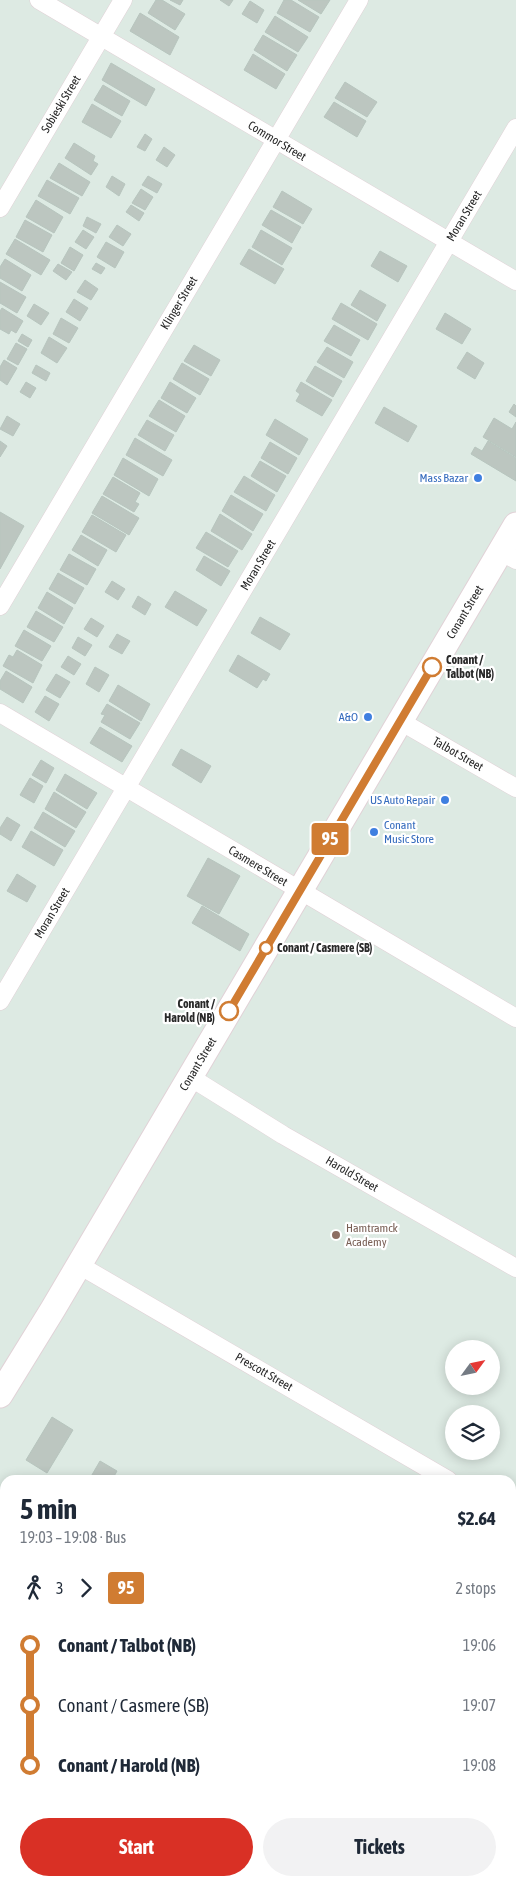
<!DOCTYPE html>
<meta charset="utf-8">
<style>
body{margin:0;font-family:"Asap Condensed",sans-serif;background:#f2f2f3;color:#1f2937;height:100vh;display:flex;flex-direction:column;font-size:19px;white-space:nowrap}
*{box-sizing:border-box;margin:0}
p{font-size:16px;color:#747a83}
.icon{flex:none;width:28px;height:28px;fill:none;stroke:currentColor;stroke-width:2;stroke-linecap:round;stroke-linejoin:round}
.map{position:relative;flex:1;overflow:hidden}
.side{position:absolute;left:0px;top:1475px;width:516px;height:411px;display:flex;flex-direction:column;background:#fff;border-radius:15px 15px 0 0;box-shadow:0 2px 12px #0003}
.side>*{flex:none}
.badge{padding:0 10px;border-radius:4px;font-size:18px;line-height:32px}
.needle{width:32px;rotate:57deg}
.fabs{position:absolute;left:445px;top:1340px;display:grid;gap:10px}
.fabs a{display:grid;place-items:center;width:55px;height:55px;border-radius:50%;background:#fff;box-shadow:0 2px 12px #0003;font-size:25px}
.map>.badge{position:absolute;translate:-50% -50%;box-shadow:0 0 0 2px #fff}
.legs{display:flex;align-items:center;gap:8px;height:55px;padding:0 20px;font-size:16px}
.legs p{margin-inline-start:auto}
.head{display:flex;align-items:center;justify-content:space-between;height:85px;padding:0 20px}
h1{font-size:28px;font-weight:700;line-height:38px}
.primary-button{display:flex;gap:10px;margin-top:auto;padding:10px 20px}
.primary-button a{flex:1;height:58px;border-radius:30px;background:#d93025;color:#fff;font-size:20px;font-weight:700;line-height:58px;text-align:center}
.primary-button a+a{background:#f2f2f3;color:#1f2937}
ul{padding:0 20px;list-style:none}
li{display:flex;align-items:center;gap:18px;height:60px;font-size:19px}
li i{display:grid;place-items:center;width:8px;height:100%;margin:0 6px;background:currentColor}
li i::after{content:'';width:12px;height:12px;margin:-6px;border:4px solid;border-radius:50%;background:#fff}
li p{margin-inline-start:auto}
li:first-child i{background:linear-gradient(#0000 50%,currentColor 0)}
li:last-child i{background:linear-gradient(currentColor 50%,#0000 0)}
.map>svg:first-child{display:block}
</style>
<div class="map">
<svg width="516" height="1886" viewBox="0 0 516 1886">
<rect width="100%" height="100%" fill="#ddeae3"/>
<!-- building -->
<path fill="#bcc6c0" stroke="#b7c5be" d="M156 0H162L185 14 175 30 148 13Z
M170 0H183L180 5Z
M220 0H233L229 6Z
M284 0H291L319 17 310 32 277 13Z
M298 0H330L321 14Z
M250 1 264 10 257 23 242 14Z
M140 13 179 37 170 55 130 31Z
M275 16 308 37 298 52 265 32Z
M263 35 297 55 287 71 254 50Z
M253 54 285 74 276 89 244 70Z
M111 63 155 89 146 106 102 80Z
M345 82 377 102 367 117 335 98Z
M103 85 130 101 122 116 94 100Z
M334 102 366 121 357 137 324 117Z
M92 104 121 121 111 138 82 122Z
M145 134 152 139 145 151 137 147Z
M74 143 95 156 93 161 98 164 91 175 65 158Z
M164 147 175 155 167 167 156 160Z
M59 163 90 182 82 196 50 178Z
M112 176 125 184 119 196 106 187Z
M148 176 162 184 157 193 142 185Z
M47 180 79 198 70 214 38 196Z
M141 189 153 197 145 210 132 203Z
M282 191 312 209 303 224 273 207Z
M36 200 63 217 54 233 26 217Z
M131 205 144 213 139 221 126 212Z
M271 210 301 227 292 243 262 225Z
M87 217 101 224 96 233 83 226Z
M25 220 52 235 43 252 16 237Z
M117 225 131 234 123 246 109 237Z
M83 230 94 237 86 249 75 242Z
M261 230 292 248 282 265 252 247Z
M15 239 50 260 41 275 6 254Z
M106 242 124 252 115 268 97 257Z
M70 247 83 255 74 271 61 263Z
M249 249 284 269 275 284 240 264Z
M380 251 407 266 398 282 371 266Z
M5 259 31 275 22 291 0 278V267Z
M96 263 105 268 101 274 92 269Z
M58 264 72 272 66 280 53 271Z
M85 280 98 289 91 300 77 292Z
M0 282 26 297 17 313 0 303Z
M360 290 386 305 377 321 351 305Z
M74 299 88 308 80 321 66 312Z
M341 303 377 324 368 340 332 319Z
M34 304 49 313 41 325 27 316Z
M2 308 23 321 16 333 11 330 9 334 0 329V311Z
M445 313 471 329 462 344 436 329Z
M61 318 78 328 69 343 53 334Z
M334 325 360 340 351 356 324 341Z
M22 334 32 340 28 347 18 341Z
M49 337 67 348 57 363 41 353Z
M16 343 27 349 18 365 7 359Z
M194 345 220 360 211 376 184 361Z
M327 347 353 362 344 378 317 362Z
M467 352 484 363 475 379 457 368Z
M4 360 17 368 7 385 0 380V367Z
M182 363 209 379 200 395 173 379Z
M36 365 50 373 46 381 32 373Z
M315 366 342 381 333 397 306 381Z
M26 382 36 388 30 398 20 392Z
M170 382 196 398 187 413 161 398Z
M301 382 332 400 322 416 296 401 300 394 296 391Z
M159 400 185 416 176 432 149 416Z
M514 404 516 406V417L509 412Z
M384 407 417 426 408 442 375 423Z
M7 416 20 424 13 436 0 429Z
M494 418 512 429 516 422V457L483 437Z
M275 419 308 439 299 455 266 435Z
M147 420 174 435 165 451 138 435Z
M135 438 172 460 163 476 126 455Z
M0 441 7 446 0 457Z
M488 441 516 458V481L471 454 475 447 482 451Z
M270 442 297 458 288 474 261 458Z
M123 458 158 479 149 496 114 475Z
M260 461 286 476 277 492 251 476Z
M244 476 275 495 266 511 234 492Z
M113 477 140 493 135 502 139 504 134 512 103 494Z
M231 495 263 514 253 531 222 511Z
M102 496 139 518 129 535 92 513Z
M0 512 24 526 0 569Z
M220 514 252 534 242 550 211 531Z
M92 515 126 535 116 552 82 532Z
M206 532 238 551 228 567 196 548Z
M81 535 107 550 98 566 72 550Z
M69 554 96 569 87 585 60 570Z
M204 556 230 571 221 586 196 570Z
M58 573 84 588 75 604 49 589Z
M112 581 125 589 118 600 105 592Z
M175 591 207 610 197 626 165 607Z
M47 592 73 608 64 624 38 608Z
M138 596 151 604 145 615 132 607Z
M36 611 63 627 54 642 27 627Z
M260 617 290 634 280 650 251 633Z
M91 618 104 626 97 637 84 629Z
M24 630 51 646 42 661 15 646Z
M117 634 130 641 122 654 109 647Z
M78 637 92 645 85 656 72 648Z
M17 650 42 665 33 683 3 666 9 655 13 657Z
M238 655 270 674 266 681 263 679 257 688 229 671Z
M68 656 81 664 74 675 61 667Z
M95 667 109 675 99 692 86 684Z
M6 671 32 687 23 703 0 689V681Z
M56 674 70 682 60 698 46 690Z
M118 685 150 704 141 721 109 701Z
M45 696 59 704 49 721 35 712Z
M107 704 140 723 130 739 101 722 105 715 101 714Z
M100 727 132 746 122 762 90 743Z
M181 749 211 766 201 783 172 765Z
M41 760 54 768 46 783 32 775Z
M65 774 97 793 87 809 56 790Z
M30 778 43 786 34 803 20 795Z
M54 792 86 812 76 828 45 809Z
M43 812 75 831 65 847 34 828Z
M7 817 20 825 11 841 0 834V828Z
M31 831 63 850 54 866 22 847Z
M208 858 240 876 219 914 187 896Z
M17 874 36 886 27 902 7 891Z
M202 906 249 934 240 951 192 923Z
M52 1417 73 1430 47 1473 26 1460Z
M100 1461 117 1471 112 1480H89Z
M0 1588 5 1591 0 1600Z"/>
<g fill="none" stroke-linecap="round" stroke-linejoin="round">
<defs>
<path id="minor" d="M39 0 516 281
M0 208 123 0
M500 551 516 560
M0 606 359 0
M0 713 516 1018
M400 721 516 788
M0 1001 516 128
M190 1077 283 1135 516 1268
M79 1265 448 1480
M511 1517 516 1519
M0 1752 5 1755
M223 1881 231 1886"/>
<path id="tertiary" d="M0 1515 5 1518
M511 1814 516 1817"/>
<path id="secondary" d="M0 1395 53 1309 516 525"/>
</defs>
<!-- minor casing -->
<use href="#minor" stroke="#e1d2d7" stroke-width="19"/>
<!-- tertiary casing -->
<use href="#tertiary" stroke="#e1d2d7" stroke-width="24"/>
<!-- secondary casing -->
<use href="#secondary" stroke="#e1d2d7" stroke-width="27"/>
<!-- minor -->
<use href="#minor" stroke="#fff" stroke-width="18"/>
<!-- tertiary -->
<use href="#tertiary" stroke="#fff" stroke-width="22"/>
<!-- secondary -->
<use href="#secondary" stroke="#fff" stroke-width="25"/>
</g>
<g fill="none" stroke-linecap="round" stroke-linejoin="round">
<defs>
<path id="line-1" d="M229 1011 432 667"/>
</defs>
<!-- line-1 casing -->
<use href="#line-1" stroke="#fff" stroke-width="11"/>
<!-- line-1 -->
<use href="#line-1" stroke="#d07c32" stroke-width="8"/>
</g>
<!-- markers -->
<g fill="#3f7fe0" stroke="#fff" stroke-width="2">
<circle cx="478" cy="478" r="5"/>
<circle cx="368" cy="717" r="5"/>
<circle cx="445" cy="800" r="5"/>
<circle cx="374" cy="832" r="5"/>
</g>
<g fill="#fff" stroke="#d07c32" stroke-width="2.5">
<circle cx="432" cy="667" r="9"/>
<circle cx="266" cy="948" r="6"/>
<circle cx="229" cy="1011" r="9"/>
</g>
<circle fill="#8d6e63" stroke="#fff" stroke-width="2" cx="336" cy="1235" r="5"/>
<g text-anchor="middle" stroke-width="4.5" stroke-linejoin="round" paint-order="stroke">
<!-- street labels -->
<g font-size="12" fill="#292929" stroke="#fff">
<text transform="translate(61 104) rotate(-59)" y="4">Sobieski Street</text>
<text transform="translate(277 141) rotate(31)" y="4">Commor Street</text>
<text transform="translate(464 216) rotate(-59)" y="4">Moran Street</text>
<text transform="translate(179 303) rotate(-59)" y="4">Klinger Street</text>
<text transform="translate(258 565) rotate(-59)" y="4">Moran Street</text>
<text transform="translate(465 612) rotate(-59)" y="4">Conant Street</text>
<text transform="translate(458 754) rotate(30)" y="4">Talbot Street</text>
<text transform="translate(258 866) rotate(31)" y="4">Casmere Street</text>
<text transform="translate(52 913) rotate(-59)" y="4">Moran Street</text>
<text transform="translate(198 1064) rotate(-59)" y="4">Conant Street</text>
<text transform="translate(352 1174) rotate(30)" y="4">Harold Street</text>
<text transform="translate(264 1372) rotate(30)" y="4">Prescott Street</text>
</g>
<!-- shop labels -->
<g font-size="12" fill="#366cbe" stroke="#fff" text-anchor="end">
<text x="468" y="482">Mass Bazar</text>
<text x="358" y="721">A&amp;O</text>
<text x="435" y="804">US Auto Repair</text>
<text x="384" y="829" text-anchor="start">Conant<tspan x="384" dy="14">Music Store</tspan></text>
</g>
<!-- stop labels -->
<g font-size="12" font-weight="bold" fill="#292929" stroke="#fff" text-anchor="start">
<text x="446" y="664">Conant /<tspan x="446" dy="14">Talbot (NB)</tspan></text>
<text x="277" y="952">Conant / Casmere (SB)</text>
<text x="215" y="1008" text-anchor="end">Conant /<tspan x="215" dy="14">Harold (NB)</tspan></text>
</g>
<!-- education labels -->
<g font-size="12" fill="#785e54" stroke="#fff" text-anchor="start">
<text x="346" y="1232">Hamtramck<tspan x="346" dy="14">Academy</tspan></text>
</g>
</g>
</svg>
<div class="fabs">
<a><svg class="needle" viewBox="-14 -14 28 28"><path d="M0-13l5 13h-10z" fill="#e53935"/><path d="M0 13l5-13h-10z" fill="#747a83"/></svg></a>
<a><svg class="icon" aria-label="layers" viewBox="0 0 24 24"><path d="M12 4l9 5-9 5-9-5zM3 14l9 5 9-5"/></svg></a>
</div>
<b class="badge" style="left:330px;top:839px;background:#d07c32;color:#fff">95</b>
<section class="side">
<div class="head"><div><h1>5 min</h1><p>19:03 – 19:08 · Bus</p></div><b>$2.64</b></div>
<div class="legs"><svg class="icon" aria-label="walk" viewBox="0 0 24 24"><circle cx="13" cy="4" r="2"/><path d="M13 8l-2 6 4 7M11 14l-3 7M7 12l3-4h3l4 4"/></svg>3<svg class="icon" aria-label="forward" viewBox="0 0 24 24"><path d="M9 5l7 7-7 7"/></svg><b class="badge" style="background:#d07c32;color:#fff">95</b><p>2 stops</p></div>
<ul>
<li><i style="color:#d07c32"></i><b>Conant / Talbot (NB)</b><p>19:06</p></li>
<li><i style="color:#d07c32"></i><span>Conant / Casmere (SB)</span><p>19:07</p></li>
<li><i style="color:#d07c32"></i><b>Conant / Harold (NB)</b><p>19:08</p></li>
</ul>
<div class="primary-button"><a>Start</a><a>Tickets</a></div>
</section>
</div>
